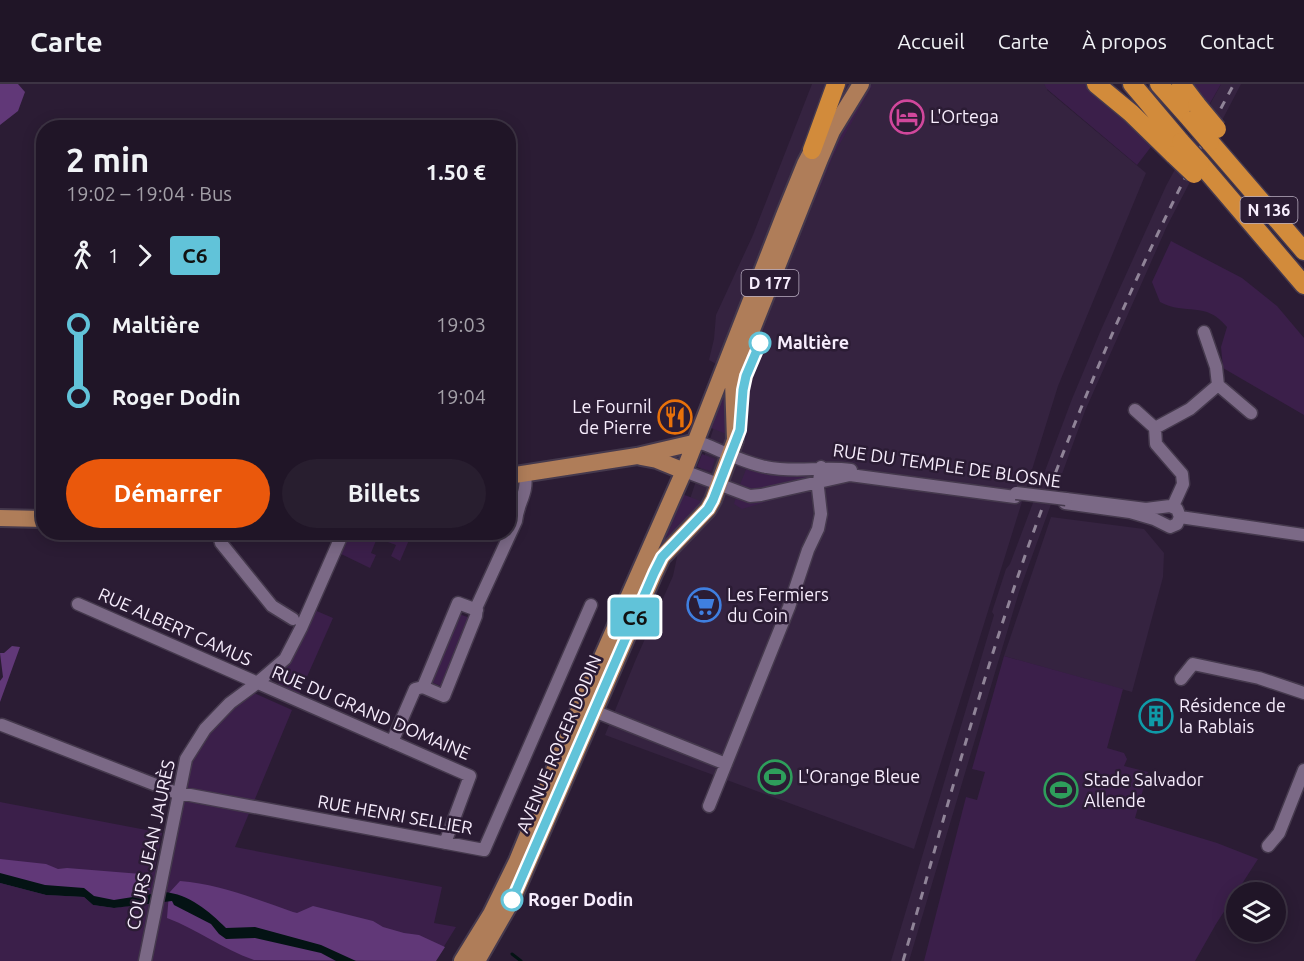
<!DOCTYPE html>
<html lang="fr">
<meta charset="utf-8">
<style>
body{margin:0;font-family:Ubuntu,sans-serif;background:#281e2f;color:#f1f3f6;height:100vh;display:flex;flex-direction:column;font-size:22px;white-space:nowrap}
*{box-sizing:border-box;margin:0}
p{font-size:20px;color:#a29fa7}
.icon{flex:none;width:33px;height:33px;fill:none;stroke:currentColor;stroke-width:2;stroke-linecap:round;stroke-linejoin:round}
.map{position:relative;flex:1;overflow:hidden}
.panel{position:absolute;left:36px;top:36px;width:480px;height:420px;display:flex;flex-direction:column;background:#201527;border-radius:24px;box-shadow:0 3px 15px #0003,0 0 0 2px #3d3444}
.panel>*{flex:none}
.badge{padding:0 12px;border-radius:4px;font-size:21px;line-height:39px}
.controls{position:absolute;left:1226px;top:798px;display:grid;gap:12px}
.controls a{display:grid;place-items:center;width:60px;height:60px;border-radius:50%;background:#201527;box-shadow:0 3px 15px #0003,0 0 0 2px #3d3444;font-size:30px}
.map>.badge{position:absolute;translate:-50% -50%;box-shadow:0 0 0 3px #fff}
.legs{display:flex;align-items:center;gap:9px;height:66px;padding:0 30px;font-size:20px}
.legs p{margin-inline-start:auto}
.head{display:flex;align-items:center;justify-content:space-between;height:102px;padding:0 30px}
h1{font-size:33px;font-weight:600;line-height:45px}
.primary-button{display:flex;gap:12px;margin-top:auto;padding:12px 30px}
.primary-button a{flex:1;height:69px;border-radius:36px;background:#ea580c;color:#fff;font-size:24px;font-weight:600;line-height:69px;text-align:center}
.primary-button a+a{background:#281e2f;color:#f1f3f6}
ul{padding:0 30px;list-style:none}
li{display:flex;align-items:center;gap:21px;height:72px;font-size:22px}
li i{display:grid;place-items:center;width:9px;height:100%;margin:0 8px;background:currentColor}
li i::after{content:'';width:15px;height:15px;margin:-8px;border:4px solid;border-radius:50%;background:#201527}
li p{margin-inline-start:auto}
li:first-child i{background:linear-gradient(#0000 50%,currentColor 0)}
li:last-child i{background:linear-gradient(currentColor 50%,#0000 0)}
header{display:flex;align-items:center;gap:36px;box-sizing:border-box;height:84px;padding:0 30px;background:#201527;border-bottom:2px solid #3d3444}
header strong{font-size:28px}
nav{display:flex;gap:33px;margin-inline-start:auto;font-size:21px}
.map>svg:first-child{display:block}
</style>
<header>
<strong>Carte</strong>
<nav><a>Accueil</a><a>Carte</a><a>À propos</a><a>Contact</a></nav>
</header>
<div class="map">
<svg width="1304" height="877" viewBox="0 0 1304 877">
<rect width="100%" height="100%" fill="#2b1c34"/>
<!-- built -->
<path fill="#352340" d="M812 0H1044L1047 2V6L1146 89 1058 302 914 765 605 651 636 575 673 492 688 421 732 289 709 276 714 255 716 231 753 151Z
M1221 0H1241L1167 142 1085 327 1019 508 909 877H891L994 531 992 528 1006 485 1010 480 1072 315 1100 248 1166 102Z
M1051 433 1144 445 1164 469 1163 493 1132 608 1004 572Z"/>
<!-- green -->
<path fill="#3b1f4a" d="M869 0 872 2 833 72 815 116 809 114 830 66Z
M1044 0H1086L1120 27 1154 59 1137 81 1047 5Z
M1193 0H1221L1209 21Z
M800 136 805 137 744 293 741 292Z
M1171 157 1242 194 1277 222 1304 254V331L1223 284 1221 263 1227 243C1205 216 1186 232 1160 218L1152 198Z
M729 283V351L706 342Z
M702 370 715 375 711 387 697 383Z
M747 383 813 389V395L751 407 739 403Z
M682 410 703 418 702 420 652 474 667 448Z
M792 410 742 425 734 420 736 413Z
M348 449H412L400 477 391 472 396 461 377 454 371 469 376 471 370 484 339 469Z
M312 525 333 534 298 613 281 604 276 595 291 574Z
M459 530 470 534 441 602 431 598Z
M1004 572 1123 605 1107 664 1124 669 1127 675 1124 682 1148 688 1135 734 1217 759 1258 775 1216 840 1195 877H924L966 713 977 716 985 688 972 685Z
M254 609 292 626 235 763 442 803 434 839 456 843 435 877H0V718L162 749 155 785 163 786 186 675 230 619Z"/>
<!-- forest -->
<path fill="#613878" d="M0 0H18L25 8 18 27 0 41Z
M12 562 20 563 0 618V597L3 593 0 569H4Z
M0 775 46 780 58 785 67 784 141 790 151 794 148 819 114 824 93 821 84 813 46 811 0 799Z
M180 797C219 800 256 815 293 828L297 829 313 822 373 837 383 843 404 849 419 851 445 863 436 877 254 876C222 865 197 845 167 834L169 809Z"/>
<!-- water -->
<path fill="#041314" d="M0 789 45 801 84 804 94 812 114 816 164 808C189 810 209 827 226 844L255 843 321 861 356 877H336L321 869 255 854 226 855 219 850 211 840 174 821 172 817 114 824 93 821 84 813 46 811 0 799Z"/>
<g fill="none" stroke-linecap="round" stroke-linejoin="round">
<!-- stream -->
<path stroke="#041314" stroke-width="3" d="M512 870 521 877"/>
<defs>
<path id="minor" d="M1218 301 1251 329
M1135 326 1155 344
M693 359 704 360C724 368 745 379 766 383 794 389 823 382 851 386
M684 387 750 412 761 411 850 391 1015 413
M1065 419 1130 428 1154 435 1170 443 1177 440 1180 433 1177 425 1170 422 1146 425 1066 415
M1173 422 1183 400 1182 390 1156 360 1155 344 1190 325 1218 301 1216 283 1204 248
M1180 433 1304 451
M218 448 221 459 272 522 293 535
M78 520 470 692 445 759
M1181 595 1193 580 1259 594 1304 609
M423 603 458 519 477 526
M594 627 726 680
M2 641 174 708 484 766 591 521
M392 658 415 605 423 603 444 612 476 532 477 522 516 437C518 417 528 411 525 390
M709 722 789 523 808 466 818 445 821 430 818 404 821 383
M1268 762 1279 749 1304 686
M145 877 186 675 205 645 230 619 257 599 285 575 301 544 341 453"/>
<path id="major" d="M641 373 657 376 684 387
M508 392 637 372 693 359
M0 434 44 435
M462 877 491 830 517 777 580 623 684 387 785 129 805 80 816 59
M477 877 512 816 654 490 662 473 708 425 713 416 735 356 733 297 736 286 820 75 832 47 861 0"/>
<path id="highway" d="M1096 0 1131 29 1174 71
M1132 0 1181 58
M1159 0 1191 36
M1181 0 1197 21
M1210 58 1304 167
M812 66 836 0
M1200 79 1304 201"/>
</defs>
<!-- minor casing -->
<use href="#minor" stroke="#45394d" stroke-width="15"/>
<!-- major casing -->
<use href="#major" stroke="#45394d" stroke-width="20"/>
<!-- highway casing -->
<use href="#highway" stroke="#45394d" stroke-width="21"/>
<!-- minor -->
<use href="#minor" stroke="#7b6986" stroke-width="12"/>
<!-- major -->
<use href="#major" stroke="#af7d59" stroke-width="16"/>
<!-- highway -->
<use href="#highway" stroke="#d28b3b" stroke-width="18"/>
<!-- rail -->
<path stroke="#908498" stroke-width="3" stroke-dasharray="8 8" stroke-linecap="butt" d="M903 877C944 735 982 592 1032 452 1088 297 1155 145 1234 0"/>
<defs>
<path id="minor-bridge" d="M1016 409 1066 415"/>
<path id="highway-bridge" d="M1197 21 1217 45
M1191 36 1210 58
M1181 58 1200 79
M1174 71 1194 90"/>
</defs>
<!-- minor-bridge casing -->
<use href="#minor-bridge" stroke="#45394d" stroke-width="15" stroke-linecap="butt"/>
<!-- highway-bridge casing -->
<use href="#highway-bridge" stroke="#45394d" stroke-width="21" stroke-linecap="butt"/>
<!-- minor-bridge -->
<use href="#minor-bridge" stroke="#7b6986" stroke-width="12"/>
<!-- highway-bridge -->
<use href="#highway-bridge" stroke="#d28b3b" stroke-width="18"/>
</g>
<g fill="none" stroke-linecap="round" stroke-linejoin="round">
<defs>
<path id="line-1" d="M512 816 654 489 662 473 708 425 713 416 740 346 743 306 746 292 760 259"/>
</defs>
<!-- line-1 casing -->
<use href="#line-1" stroke="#fff" stroke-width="14"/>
<!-- line-1 -->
<use href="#line-1" stroke="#61c3d9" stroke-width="9"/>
</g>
<!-- icons -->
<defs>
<symbol id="hotel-ring" viewBox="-11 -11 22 22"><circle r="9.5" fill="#2b1c34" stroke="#d1479c" stroke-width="1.5"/><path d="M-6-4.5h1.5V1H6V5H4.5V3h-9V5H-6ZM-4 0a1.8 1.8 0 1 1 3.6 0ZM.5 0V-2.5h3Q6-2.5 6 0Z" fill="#d1479c"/></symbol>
<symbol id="restaurant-ring" viewBox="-11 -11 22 22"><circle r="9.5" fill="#2b1c34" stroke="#e8710a" stroke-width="1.5"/><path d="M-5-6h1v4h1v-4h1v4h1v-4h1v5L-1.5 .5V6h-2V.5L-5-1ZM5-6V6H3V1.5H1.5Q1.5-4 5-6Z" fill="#e8710a"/></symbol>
<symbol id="supermarket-ring" viewBox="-11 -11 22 22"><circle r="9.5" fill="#2b1c34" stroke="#3f7fe0" stroke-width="1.5"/><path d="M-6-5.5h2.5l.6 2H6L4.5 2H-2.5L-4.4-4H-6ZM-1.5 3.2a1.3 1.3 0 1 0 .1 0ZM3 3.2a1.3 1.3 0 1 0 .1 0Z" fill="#3f7fe0"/></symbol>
<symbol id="building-ring" viewBox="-11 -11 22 22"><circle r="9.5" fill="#2b1c34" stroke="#0f9aa8" stroke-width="1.5"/><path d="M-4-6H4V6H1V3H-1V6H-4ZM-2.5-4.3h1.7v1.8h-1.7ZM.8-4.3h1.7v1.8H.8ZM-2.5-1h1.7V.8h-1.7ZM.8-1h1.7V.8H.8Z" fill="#0f9aa8"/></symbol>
<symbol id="stadium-ring" viewBox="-11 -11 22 22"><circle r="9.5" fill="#2b1c34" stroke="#2e9e5b" stroke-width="1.5"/><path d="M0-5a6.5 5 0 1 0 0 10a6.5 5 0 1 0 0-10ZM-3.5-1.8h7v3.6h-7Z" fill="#2e9e5b"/></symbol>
</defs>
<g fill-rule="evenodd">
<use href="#hotel-ring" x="888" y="14" width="38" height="38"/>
<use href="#restaurant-ring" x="656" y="314" width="38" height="38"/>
<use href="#supermarket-ring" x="685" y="502" width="38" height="38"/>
<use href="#building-ring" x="1137" y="613" width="38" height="38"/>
<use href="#stadium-ring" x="756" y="674" width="38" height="38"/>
<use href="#stadium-ring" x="1042" y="687" width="38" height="38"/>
</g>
<!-- markers -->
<g fill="#fff" stroke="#61c3d9" stroke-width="3">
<circle cx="760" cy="259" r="10"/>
<circle cx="512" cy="816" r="10"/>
</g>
<g text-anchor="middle" stroke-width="5" stroke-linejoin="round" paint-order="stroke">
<!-- shield labels -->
<g fill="#2b1c34" stroke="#baaec1" stroke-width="1.5">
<rect x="1240.5" y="113" width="57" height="26" rx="4.5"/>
<rect x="741.5" y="186" width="57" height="26" rx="4.5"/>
</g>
<g font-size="16" font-weight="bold" fill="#f7edfd">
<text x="1269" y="132">N 136</text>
<text x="770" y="205">D 177</text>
</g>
<!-- poi labels -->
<g font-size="18" fill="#f7edfd" stroke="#2b1c34" text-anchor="start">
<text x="930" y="39">L'Ortega</text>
<text x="652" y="329" text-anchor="end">Le Fournil<tspan x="652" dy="21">de Pierre</tspan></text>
<text x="727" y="517">Les Fermiers<tspan x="727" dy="21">du Coin</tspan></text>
<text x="1179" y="628">Résidence de<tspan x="1179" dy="21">la Rablais</tspan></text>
<text x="798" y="699">L'Orange Bleue</text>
<text x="1084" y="702">Stade Salvador<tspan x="1084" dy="21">Allende</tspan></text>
</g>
<!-- stop labels -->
<g font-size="18" font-weight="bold" fill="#f7edfd" stroke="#2b1c34" text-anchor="start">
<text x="777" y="265">Maltière</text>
<text x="528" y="822">Roger Dodin</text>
</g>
<!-- street labels -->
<g font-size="18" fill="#f7edfd" stroke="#2b1c34">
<text transform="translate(947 382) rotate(8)" y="6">RUE DU TEMPLE DE BLOSNE</text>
<text transform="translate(175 543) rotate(24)" y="6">RUE ALBERT CAMUS</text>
<text transform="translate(371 629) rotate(23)" y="6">RUE DU GRAND DOMAINE</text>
<text transform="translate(559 660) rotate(-67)" y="6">AVENUE ROGER DODIN</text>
<text transform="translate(395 731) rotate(10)" y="6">RUE HENRI SELLIER</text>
<text transform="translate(151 761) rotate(-78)" y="6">COURS JEAN JAURÈS</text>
</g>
</g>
</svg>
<div class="controls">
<a><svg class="icon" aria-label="layers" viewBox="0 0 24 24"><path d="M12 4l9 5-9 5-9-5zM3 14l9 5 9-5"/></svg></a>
</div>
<b class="badge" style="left:635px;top:533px;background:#61c3d9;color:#111">C6</b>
<section class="panel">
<div class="head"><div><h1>2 min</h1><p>19:02 – 19:04 · Bus</p></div><b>1.50 €</b></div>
<div class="legs"><svg class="icon" aria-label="walk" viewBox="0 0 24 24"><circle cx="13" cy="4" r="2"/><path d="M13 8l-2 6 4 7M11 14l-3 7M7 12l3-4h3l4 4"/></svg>1<svg class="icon" aria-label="forward" viewBox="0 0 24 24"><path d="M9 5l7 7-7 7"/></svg><b class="badge" style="background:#61c3d9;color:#111">C6</b></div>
<ul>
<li><i style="color:#61c3d9"></i><b>Maltière</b><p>19:03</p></li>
<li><i style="color:#61c3d9"></i><b>Roger Dodin</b><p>19:04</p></li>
</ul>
<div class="primary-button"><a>Démarrer</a><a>Billets</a></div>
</section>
</div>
